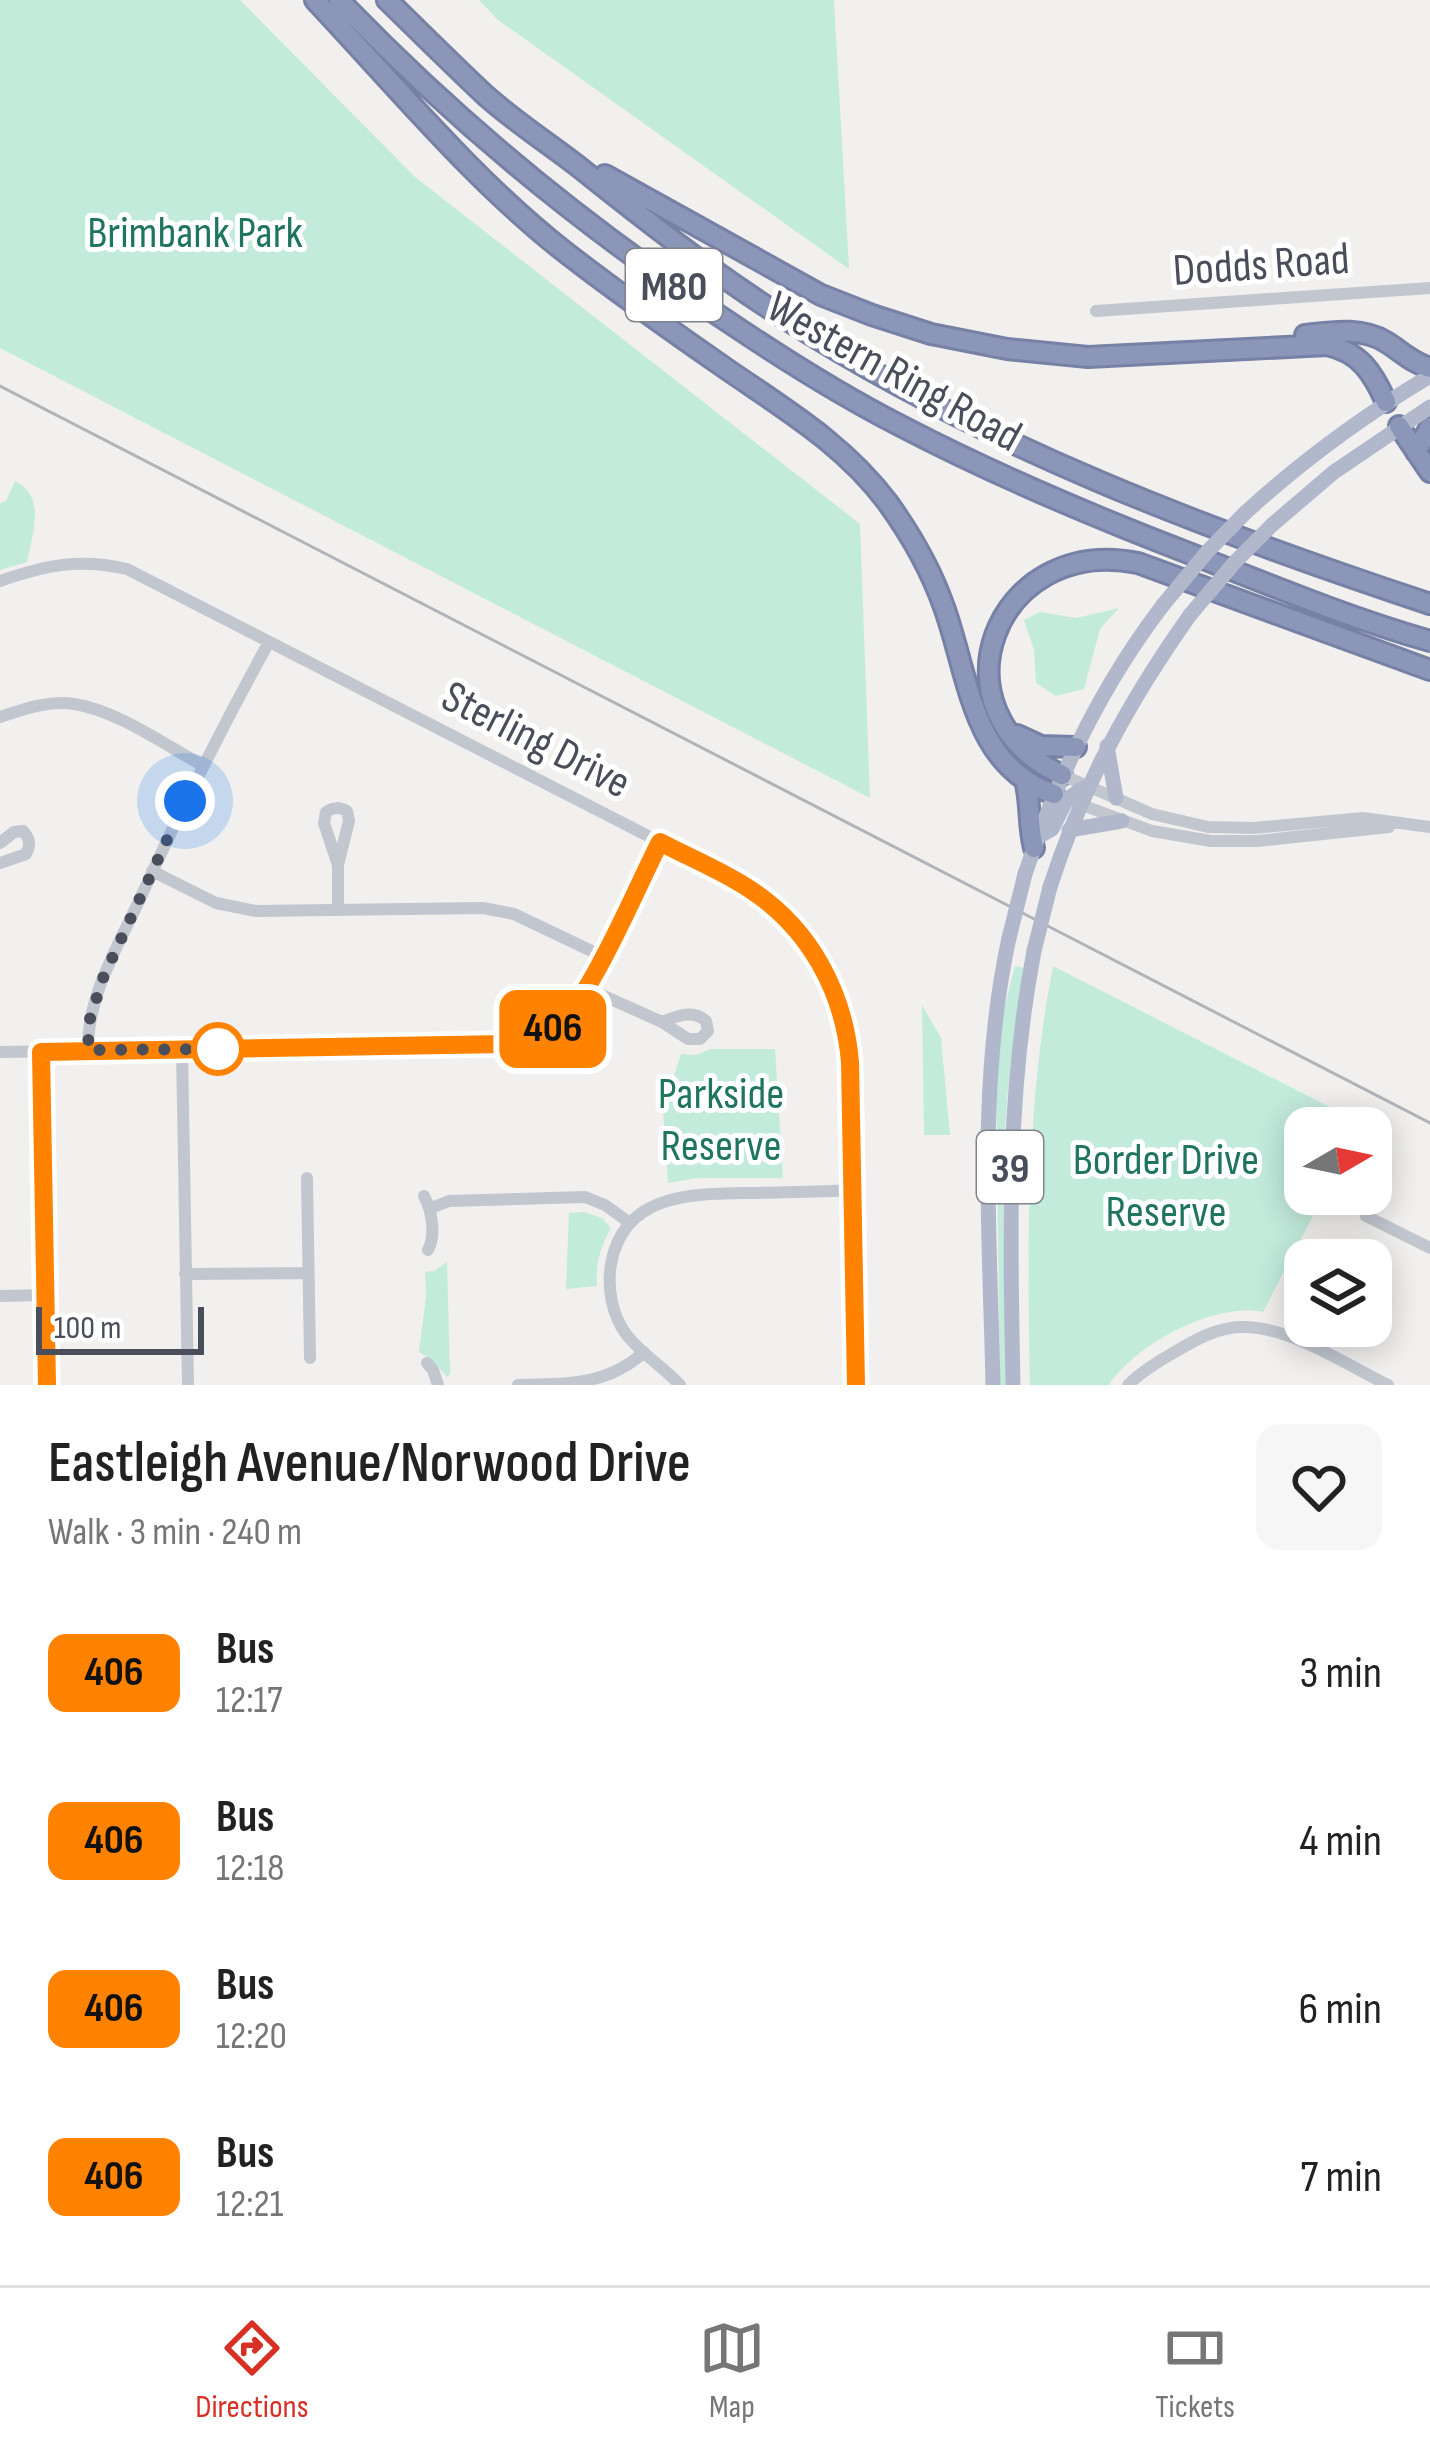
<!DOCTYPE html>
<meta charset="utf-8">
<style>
body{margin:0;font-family:"Sofia Sans Condensed",sans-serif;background:#f6f6f6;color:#222;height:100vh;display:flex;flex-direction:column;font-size:45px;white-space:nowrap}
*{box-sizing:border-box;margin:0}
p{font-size:39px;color:#767676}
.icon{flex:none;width:66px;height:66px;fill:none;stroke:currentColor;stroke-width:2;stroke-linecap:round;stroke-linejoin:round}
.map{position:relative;height:1385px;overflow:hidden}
.details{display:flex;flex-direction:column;background:#fff;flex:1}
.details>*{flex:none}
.badge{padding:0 24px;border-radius:18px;font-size:42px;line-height:78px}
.needle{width:78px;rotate:81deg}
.tools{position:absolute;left:1284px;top:1107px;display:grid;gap:24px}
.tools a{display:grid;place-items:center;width:108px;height:108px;border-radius:24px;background:#fff;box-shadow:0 6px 30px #0003;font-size:60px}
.scale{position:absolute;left:36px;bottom:30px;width:168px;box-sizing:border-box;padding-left:12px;border:6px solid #494e5a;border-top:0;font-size:33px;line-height:42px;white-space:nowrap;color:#494e5a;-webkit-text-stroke:9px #fff;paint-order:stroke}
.you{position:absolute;width:60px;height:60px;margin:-30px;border:9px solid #fff;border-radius:50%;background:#1a73e8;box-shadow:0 0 0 18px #1a73e833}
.map>.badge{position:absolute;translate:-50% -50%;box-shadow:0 0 0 6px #fff}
.round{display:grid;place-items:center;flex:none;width:126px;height:126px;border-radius:24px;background:#f6f6f6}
.headline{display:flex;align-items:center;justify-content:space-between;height:204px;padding:0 48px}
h1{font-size:57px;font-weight:600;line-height:90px}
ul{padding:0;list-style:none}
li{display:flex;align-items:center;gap:36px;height:168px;padding:0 48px}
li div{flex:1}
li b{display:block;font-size:45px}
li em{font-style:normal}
li .badge{min-width:132px;font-weight:700;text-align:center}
.tab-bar{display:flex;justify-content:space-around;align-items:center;height:168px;border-top:3px solid #e0e0e0;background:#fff;font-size:33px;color:#767676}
.tab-bar a{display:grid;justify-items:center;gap:6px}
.tab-bar .selected{color:#d93025}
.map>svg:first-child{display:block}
</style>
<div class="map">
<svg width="1430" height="1385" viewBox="0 0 1430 1385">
<rect width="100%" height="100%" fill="#f1f0ef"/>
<!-- green -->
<path fill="#c2ebdc" d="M0 0H240L415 177 860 524 870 798 0 348Z
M479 0H834L849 269 498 20Z
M15 481C47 496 32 535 27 562L0 570V503L6 501Z
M1119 608 1100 629 1084 689 1056 696 1036 683 1034 649 1024 620 1040 612 1076 618Z
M1015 966 1024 968C1017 1017 1009 1066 1006 1115 1000 1205 1005 1295 1007 1385H1000L996 1080 1001 1021Z
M1053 966 1361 1123 1357 1128H1305V1194H1341L1346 1200 1342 1208H1317L1263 1312C1214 1302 1136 1344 1109 1385H1030C1027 1245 1026 1104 1053 966Z
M922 1005 941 1038 950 1135H924Z
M710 1049H775L783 1178H698L668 1183 663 1110 681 1054 697 1055Z
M584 1212 602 1218 611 1228C601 1246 595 1264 597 1286L566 1289 569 1213Z
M447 1262 450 1374 447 1377 432 1360 419 1352 426 1296 425 1272 434 1271Z"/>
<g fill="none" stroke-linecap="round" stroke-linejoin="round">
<defs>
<path id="highway" d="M315 0C394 84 475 182 565 252 618 293 673 332 728 370 786 410 845 445 888 503 911 535 931 570 944 607 969 676 972 767 1054 794
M339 0C457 123 588 230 730 323 785 360 842 396 901 426 995 475 1092 516 1191 554 1270 585 1349 618 1430 641
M387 0C420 32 452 64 485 95 514 121 548 143 579 167 645 220 712 272 784 318 982 445 1207 530 1430 604
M605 175 821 295 872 315 931 334 1007 349 1088 357 1327 345C1360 352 1373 373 1386 402
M1305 335C1332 332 1362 327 1386 342 1401 351 1412 363 1430 368
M1399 426 1430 472
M1416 452 1430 427
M1017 735 1041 746 1076 747
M1062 775C927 712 994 534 1138 563L1430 670
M1025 780C1031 802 1028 825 1034 848"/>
</defs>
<!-- highway casing -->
<use href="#highway" stroke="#7781a5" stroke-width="24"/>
<!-- minor -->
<path stroke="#c1c6cf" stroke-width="12" d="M1096 311 1430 288
M0 581C46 565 79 558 127 569L738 882C809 925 848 995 850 1077L856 1385
M0 717C24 709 49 700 74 704 116 710 165 745 202 765
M1062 775 1152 814 1208 827 1254 828 1363 818 1430 827
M1074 802 1152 831 1211 841H1257L1389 827
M0 843 14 832 23 831C30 839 31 844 26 854L0 863
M338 865 324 823 326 812C334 807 339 807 347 811L349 821 338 865V909
M152 871 216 903 256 911 483 908 514 914 602 956
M586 988 662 1022 688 1039H700L708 1031 706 1021C693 1009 677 1016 662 1022
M182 1049 188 1385
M88 1050C87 997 117 948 139 901 179 813 222 727 269 642
M0 1052 506 1044C521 1043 537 1039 551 1031 589 1006 636 887 660 842
M41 1052 47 1385
M307 1178 310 1358
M424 1196C432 1211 436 1235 428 1250
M431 1208 449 1201 585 1197 605 1205 630 1223
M1366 1216 1430 1248
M185 1274 307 1273
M0 1296 45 1295
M427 1363 433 1370 438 1385
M518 1385C569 1384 608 1385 644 1352
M680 1385C664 1367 641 1354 626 1334 612 1315 607 1288 611 1264 624 1192 694 1194 751 1193 785 1192 819 1192 853 1190
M1128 1385C1142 1371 1157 1362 1173 1353 1195 1340 1217 1327 1242 1327 1289 1326 1347 1365 1388 1385"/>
<!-- major -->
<path stroke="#b1b8cb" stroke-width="15" d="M1245 513C1303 460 1363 416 1430 376
M1273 524 1334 472 1430 407
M1107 746 1116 798
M1069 830 1122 821
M1038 837 1052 829 1067 799 1085 787
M1025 874C1057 778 1101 686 1163 605
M1050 887C1083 785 1129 701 1190 615
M993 1385C990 1236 977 1085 1009 938
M1013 1385C1010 1238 1006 1097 1034 951"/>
<!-- highway -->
<use href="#highway" stroke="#8b96b9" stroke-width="18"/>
<!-- rail -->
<path stroke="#b2b3b9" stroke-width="3" d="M0 386 1430 1123"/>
<!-- major-bridge -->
<path stroke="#b1b8cb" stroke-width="15" d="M1163 605 1207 552 1245 513
M1190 615 1235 562 1273 524
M1009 938 1025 874
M1034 951 1050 887"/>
</g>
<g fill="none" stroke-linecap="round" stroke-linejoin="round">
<defs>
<path id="line" d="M47 1385 41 1052 506 1044C521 1043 537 1039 551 1031 588 1007 637 886 660 842 690 858 723 871 751 890 810 929 844 992 850 1062L856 1385"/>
</defs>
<!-- line casing -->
<use href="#line" stroke="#fff" stroke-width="27"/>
<!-- line -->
<use href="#line" stroke="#ff8200" stroke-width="18"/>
<!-- walk -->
<path stroke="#494e5a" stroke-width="12" stroke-dasharray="0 21.6" d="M185 801 103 978 89 1022 88 1050 218 1049"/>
</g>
<!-- markers -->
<circle fill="#fff" stroke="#ff8200" stroke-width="6" cx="218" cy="1049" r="24"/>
<g text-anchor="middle" stroke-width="10" stroke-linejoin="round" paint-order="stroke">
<!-- shield labels -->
<g fill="#fff" stroke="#80838c" stroke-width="3">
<rect x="626" y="249" width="96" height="72" rx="9"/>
<rect x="977" y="1131" width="66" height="72" rx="9"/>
</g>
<g font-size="42" font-weight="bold" fill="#494e5a">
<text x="674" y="300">M80</text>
<text x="1010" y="1182">39</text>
</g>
<!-- park labels -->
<g font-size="45" fill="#207560" stroke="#fff">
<text x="195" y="247">Brimbank Park</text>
<text x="721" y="1108">Parkside<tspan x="721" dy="52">Reserve</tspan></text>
<text x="1166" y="1174">Border Drive<tspan x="1166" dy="52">Reserve</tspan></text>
</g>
<!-- street labels -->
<g font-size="45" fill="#494e5a" stroke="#fff">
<text transform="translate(1261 263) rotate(-4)" y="16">Dodds Road</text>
<text transform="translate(895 370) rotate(29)" y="16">Western Ring Road</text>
<text transform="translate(537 738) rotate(27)" y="16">Sterling Drive</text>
</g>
</g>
</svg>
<div class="tools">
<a><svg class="needle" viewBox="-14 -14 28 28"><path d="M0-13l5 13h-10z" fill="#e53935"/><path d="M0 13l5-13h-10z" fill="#767676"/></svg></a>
<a><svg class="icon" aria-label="layers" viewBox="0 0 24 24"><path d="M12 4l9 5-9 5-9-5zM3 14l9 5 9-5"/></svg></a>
</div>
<div class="scale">100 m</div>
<div class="you" style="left:185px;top:801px"></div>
<b class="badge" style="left:553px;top:1029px;background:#ff8200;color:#111">406</b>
</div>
<section class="details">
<div class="headline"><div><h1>Eastleigh Avenue/Norwood Drive</h1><p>Walk · 3 min · 240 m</p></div><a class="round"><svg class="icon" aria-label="heart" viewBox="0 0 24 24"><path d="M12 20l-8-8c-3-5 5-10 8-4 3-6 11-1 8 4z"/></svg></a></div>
<ul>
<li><span class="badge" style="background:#ff8200;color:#111">406</span><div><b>Bus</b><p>12:17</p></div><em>3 min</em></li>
<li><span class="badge" style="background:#ff8200;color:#111">406</span><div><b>Bus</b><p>12:18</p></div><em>4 min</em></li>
<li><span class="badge" style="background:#ff8200;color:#111">406</span><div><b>Bus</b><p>12:20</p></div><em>6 min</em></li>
<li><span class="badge" style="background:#ff8200;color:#111">406</span><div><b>Bus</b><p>12:21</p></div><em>7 min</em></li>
</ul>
</section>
<nav class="tab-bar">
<a class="selected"><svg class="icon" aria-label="directions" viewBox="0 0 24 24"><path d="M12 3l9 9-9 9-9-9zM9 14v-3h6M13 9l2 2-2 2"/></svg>Directions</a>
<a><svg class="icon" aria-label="map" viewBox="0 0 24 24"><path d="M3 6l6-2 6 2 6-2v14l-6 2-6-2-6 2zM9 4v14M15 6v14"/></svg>Map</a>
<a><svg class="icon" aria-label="tickets" viewBox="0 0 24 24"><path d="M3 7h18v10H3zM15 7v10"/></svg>Tickets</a>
</nav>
